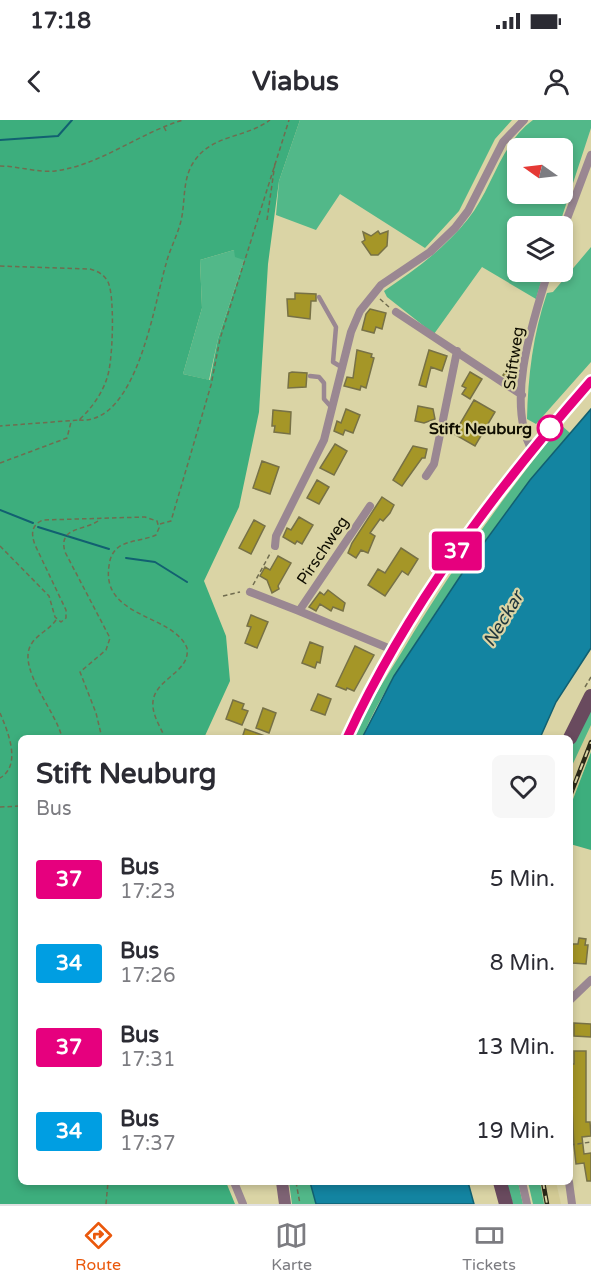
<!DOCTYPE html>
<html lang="de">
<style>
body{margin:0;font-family:"Varela Round",sans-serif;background:#f7f7f7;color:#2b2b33;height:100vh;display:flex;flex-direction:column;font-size:22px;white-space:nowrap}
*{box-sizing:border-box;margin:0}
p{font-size:20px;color:#7c7c81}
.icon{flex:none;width:33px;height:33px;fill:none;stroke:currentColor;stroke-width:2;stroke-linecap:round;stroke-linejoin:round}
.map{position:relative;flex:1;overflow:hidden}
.details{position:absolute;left:18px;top:615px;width:555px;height:450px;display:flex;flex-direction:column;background:#fff;border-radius:9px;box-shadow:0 3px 9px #0003}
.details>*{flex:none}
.badge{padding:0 12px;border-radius:4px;font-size:21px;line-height:39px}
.needle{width:39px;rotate:284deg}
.controls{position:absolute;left:507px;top:18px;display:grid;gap:12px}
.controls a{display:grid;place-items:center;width:66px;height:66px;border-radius:9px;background:#fff;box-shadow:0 3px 9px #0003;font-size:30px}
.map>.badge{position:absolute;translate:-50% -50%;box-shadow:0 0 0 3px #fff}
.round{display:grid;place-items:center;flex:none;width:63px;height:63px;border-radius:9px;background:#f7f7f7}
.head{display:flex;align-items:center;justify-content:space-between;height:102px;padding:0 18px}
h1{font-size:28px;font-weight:700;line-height:45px}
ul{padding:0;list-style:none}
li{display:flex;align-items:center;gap:18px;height:84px;padding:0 18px}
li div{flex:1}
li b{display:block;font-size:22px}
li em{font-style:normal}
li .badge{min-width:66px;font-weight:700;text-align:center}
.status{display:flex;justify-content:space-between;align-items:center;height:42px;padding:0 30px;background:#fff;direction:ltr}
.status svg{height:16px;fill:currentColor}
header{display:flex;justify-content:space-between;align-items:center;height:78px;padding:0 18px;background:#fff;font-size:27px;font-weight:700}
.dock{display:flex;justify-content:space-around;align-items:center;height:84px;border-top:2px solid #e1e1e2;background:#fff;font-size:16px;color:#7c7c81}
.dock a{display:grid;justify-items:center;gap:3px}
.dock .active{color:#ea580c}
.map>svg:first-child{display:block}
</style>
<div class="status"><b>17:18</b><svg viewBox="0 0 49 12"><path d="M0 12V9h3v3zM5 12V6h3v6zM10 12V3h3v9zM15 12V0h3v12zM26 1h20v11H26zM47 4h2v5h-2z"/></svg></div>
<header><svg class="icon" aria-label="back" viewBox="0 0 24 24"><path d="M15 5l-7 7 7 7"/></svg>Viabus<svg class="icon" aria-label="person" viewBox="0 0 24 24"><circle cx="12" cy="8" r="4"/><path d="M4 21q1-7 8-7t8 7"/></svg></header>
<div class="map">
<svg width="591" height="1084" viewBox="0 0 591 1084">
<rect width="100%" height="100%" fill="#dad4a5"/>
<!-- built -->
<path fill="#d3cb95" d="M591 603V632L570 687V650Z
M540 1062H556L561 1084H544Z"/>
<!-- green -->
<path fill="#52b889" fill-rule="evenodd" d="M300 0H512L495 19 459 91 425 128 340 74 316 110 276 95 279 61Z
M533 0H591V8L559 106H518V152H544L536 179 482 147 434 214 387 177 384 171C415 150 444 129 468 99 493 68 500 24 533 0ZM518 28H562V74H518Z
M591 127V242L536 304 527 299C528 256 533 214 547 173L553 172Z
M234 130 244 140 218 219 209 260 183 254 202 188 200 140Z
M561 305 570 313C518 373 472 437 428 504 404 541 379 577 362 618H354C366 587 386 558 403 530 450 451 504 376 561 305Z
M591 586V605L570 650V630Z
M289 1062H310L316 1084H292Z
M506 1062H518L523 1084H513Z
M528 1062H540L544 1084H533Z"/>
<!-- forest -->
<path fill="#3dae7d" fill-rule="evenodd" d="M0 0H300L279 61 268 144 259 292 239 387 204 461 226 516 230 561 204 618H21V1062H226L235 1084H0ZM234 130 235 137 244 140 218 219 210 260 183 254 202 188 200 140Z
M591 632V730L570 724V687Z"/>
<!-- water -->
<path fill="#1384a1" stroke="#126071" stroke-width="1.5" d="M591 289V528L556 582 540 618H362L394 556 467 446 530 360Z
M310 1062H468L474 1084H316Z"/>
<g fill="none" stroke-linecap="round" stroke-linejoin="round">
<!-- stream -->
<path stroke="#126071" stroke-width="2" d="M0 20 58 16 72 0
M0 390 33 403
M38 407 109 429
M126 438 155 442 187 462"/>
</g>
<!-- building -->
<path fill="#a59627" stroke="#777146" stroke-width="1.5" d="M378 111 380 114 388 111 387 126 378 135H371L362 122 365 120 363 112 371 116Z
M295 173 316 174V181H311L310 199 288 196 287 179H295Z
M370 189 386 193 382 209 376 207 374 213 362 210 366 194Z
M357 230 372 234 371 237 374 238 366 268 361 266 360 270 344 266 347 257 353 258Z
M429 230 447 236 442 251 431 247 426 267 419 265Z
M511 245 517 248 514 262 503 255Z
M292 252 307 253 306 267 288 268 289 253Z
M470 252 482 259 470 279 462 274 466 268 462 266Z
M474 280 495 292 475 326 454 314Z
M418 286 433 289 435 299 424 303 415 301Z
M346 289 360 295 353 313 345 310 343 315 334 311 337 301 341 303Z
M273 290 291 292 290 314 274 312 275 306H272Z
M335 324 347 331 334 355 320 348Z
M413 326 427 329 425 338H422L402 366 393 360Z
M262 341 279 347 270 374 253 368Z
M317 360 329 367 319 384 307 378Z
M382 377 394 385 390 393 383 401 380 399 370 413 375 416 368 433 361 430 356 438 348 433 352 423Z
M299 397 313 405 302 424 297 421 295 424 283 417 287 408 291 410Z
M254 400 265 406 251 434 239 428Z
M401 428 418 439 408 455 402 451 385 476 368 465 378 449 385 453Z
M278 436 291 443 278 466 279 469 272 473 267 460 260 456 265 447 270 450Z
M328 470 345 483 343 491 333 487 331 491 320 484 316 491 309 487 320 472 324 475Z
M251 495 268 502 257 528 245 523 251 507 247 506Z
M310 522 323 527 320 543 317 542 315 548 302 543Z
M355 526 374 535 354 571 347 568 346 570 336 566Z
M318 574 331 579 325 595 311 590Z
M233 580 244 584 242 589 248 591 242 605 226 599Z
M263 588 276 593 269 613 256 608Z
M245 609 268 617 267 618H242Z
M579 818 586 819 585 825H588L586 844 572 843 570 831 573 824H578Z
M574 903 591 904V917L574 916Z
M574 931H586V1002H590L591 1016 582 1017 584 1034 591 1033V1061H587L584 1043 576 1044 574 1026 570 944H574Z"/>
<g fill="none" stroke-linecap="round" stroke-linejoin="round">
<!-- path -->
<path stroke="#706c4f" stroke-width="1.5" stroke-dasharray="4.5 3" stroke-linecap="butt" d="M164 7 167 13
M0 46C17 46 39 53 55 51 101 45 139 13 183 0
M267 100 275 43
M0 146 90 149C97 151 104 154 108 162 115 176 113 242 107 258 102 274 91 289 79 300L0 306
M380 179 389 187
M79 300C137 305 154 184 166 144 170 128 179 113 182 96 185 79 183 59 193 43 211 14 244 19 270 0
M538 305 548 294
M0 343 67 318 71 302
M98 401C83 411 58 407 65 432L110 518 106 530 80 552 96 593 102 618
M160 404 171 401 211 265 220 219 289 0
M0 426 49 476 55 497 61 502 66 498V490L35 425C31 414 31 405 43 400L145 397 157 401 159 408 156 415C145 420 131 420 120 426 113 431 110 437 109 446 101 498 173 494 187 528 191 554 150 559 153 587 154 598 161 608 165 618
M253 465 271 432
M223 476 240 472
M56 500C50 509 38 514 32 523 15 547 57 592 62 618
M585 567 591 557
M0 593C8 612 22 645 0 658
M0 687 21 686
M570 977 573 978
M570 1025 591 1022
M296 1062 300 1084
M106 1084 108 1062"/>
<!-- lane -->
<path stroke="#9a8792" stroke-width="4.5" d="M319 177 336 207 333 242 343 248
M310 256 319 257 324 263V279L333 289"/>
<!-- street -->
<path stroke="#9a8792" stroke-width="8" d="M562 112 591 35
M396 192 522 275
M532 330C505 282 533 201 548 152
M426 356 434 344 457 231
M370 386 299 491 393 530
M275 426 276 416 324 320 351 212 360 191 381 165 430 132 455 108 468 91 503 22 524 0
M250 472 299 491
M570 880 591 860
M234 1062 243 1084
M522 1062 527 1084
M569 1062 572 1084"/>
<!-- secondary -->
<path stroke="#7e6374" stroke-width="12" d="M347 618C407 487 496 368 591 261
M282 1062 285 1084"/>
<!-- primary -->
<path stroke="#694a5e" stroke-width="14" d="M570 618 591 576
M500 1062 506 1084"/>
<defs>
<path id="rail" d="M570 676 591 622
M543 1062 547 1084"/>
</defs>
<!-- rail casing -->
<use href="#rail" stroke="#2a2817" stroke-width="4.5"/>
<!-- rail -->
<use href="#rail" stroke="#dad4a5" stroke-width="2" stroke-dasharray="7" stroke-linecap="butt"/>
</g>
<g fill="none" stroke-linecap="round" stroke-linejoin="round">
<defs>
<path id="line" d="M347 618C407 487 497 368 591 261"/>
</defs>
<!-- line casing -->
<use href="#line" stroke="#fff" stroke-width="14"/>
<!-- line -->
<use href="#line" stroke="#e6007e" stroke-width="9"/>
</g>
<!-- markers -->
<circle fill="#fff" stroke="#e6007e" stroke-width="3" cx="550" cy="308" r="12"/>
<g text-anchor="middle" stroke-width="4.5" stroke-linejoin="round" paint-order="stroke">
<!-- street labels -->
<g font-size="16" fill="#0f0d01" stroke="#dad4a5">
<text transform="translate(513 238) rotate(-82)" y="6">Stiftweg</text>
<text transform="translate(322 430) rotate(-56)" y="6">Pirschweg</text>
</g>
<!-- stop labels -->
<g font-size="16" font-weight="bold" fill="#0f0d01" stroke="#dad4a5" text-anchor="end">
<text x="532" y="314">Stift Neuburg</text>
</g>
<!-- water labels -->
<g font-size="18" font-style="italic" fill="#1f363d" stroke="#dad4a5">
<text transform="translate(503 499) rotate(-59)" y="6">Neckar</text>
</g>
</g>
</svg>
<div class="controls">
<a><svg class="needle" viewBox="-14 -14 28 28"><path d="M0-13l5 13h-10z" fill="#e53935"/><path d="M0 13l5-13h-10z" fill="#7c7c81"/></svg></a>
<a><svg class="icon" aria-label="layers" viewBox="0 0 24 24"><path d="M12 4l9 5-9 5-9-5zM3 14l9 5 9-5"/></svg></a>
</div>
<b class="badge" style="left:457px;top:431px;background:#e6007e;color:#fff">37</b>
<section class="details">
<div class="head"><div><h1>Stift Neuburg</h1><p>Bus</p></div><a class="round"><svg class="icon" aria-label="heart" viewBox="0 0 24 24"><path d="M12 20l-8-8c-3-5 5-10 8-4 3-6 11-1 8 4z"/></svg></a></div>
<ul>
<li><span class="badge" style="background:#e6007e;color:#fff">37</span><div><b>Bus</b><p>17:23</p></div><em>5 Min.</em></li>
<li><span class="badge" style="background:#009ee2;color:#fff">34</span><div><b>Bus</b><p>17:26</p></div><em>8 Min.</em></li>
<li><span class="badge" style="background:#e6007e;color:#fff">37</span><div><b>Bus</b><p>17:31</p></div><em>13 Min.</em></li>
<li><span class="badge" style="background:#009ee2;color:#fff">34</span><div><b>Bus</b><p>17:37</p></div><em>19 Min.</em></li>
</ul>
</section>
</div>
<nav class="dock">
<a class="active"><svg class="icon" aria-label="directions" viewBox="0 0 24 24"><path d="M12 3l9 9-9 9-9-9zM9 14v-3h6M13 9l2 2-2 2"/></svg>Route</a>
<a><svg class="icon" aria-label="map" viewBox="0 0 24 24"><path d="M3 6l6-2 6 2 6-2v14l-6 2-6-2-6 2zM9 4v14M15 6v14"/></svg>Karte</a>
<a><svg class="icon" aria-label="tickets" viewBox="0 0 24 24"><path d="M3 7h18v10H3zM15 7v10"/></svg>Tickets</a>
</nav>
